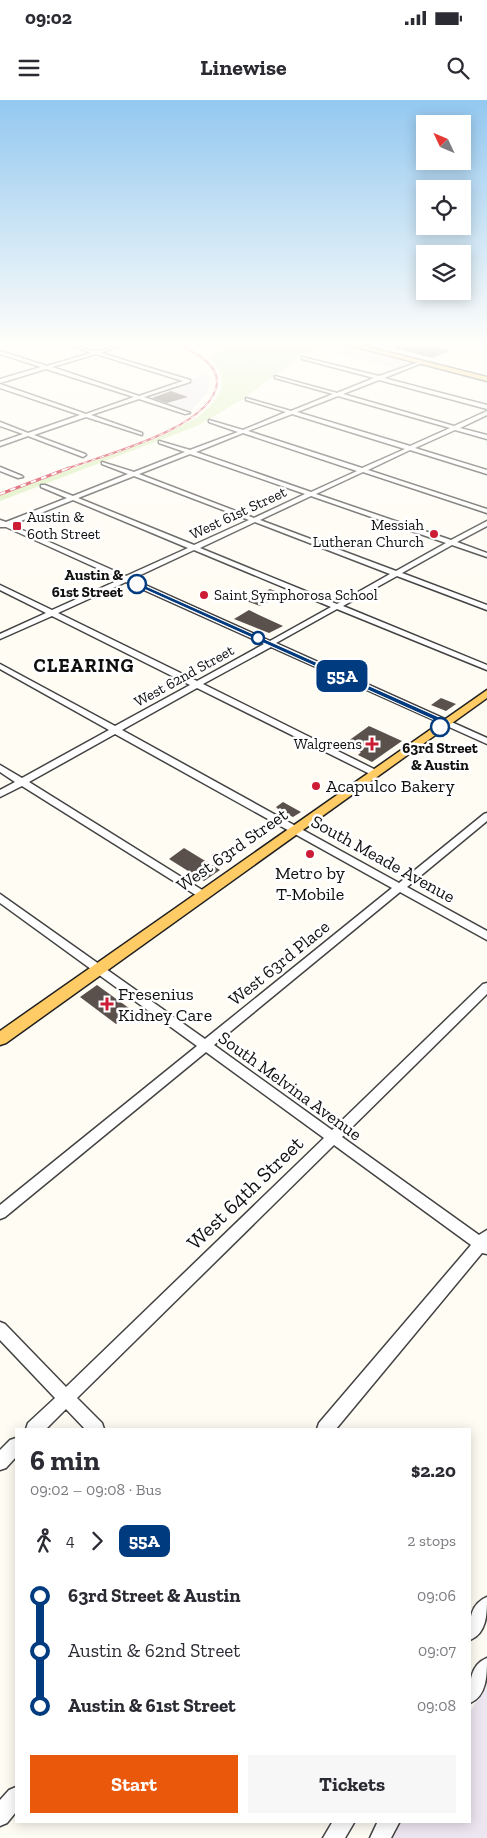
<!DOCTYPE html>
<meta charset="utf-8">
<style>
body{margin:0;font-family:"Zilla Slab",serif;background:#f7f7f7;color:#2b2b33;height:100vh;display:flex;flex-direction:column;font-size:19px;white-space:nowrap}
*{box-sizing:border-box;margin:0}
p{font-size:16px;color:#7c7c81}
.icon{flex:none;width:28px;height:28px;fill:none;stroke:currentColor;stroke-width:2;stroke-linecap:round;stroke-linejoin:round}
.map{position:relative;flex:1;overflow:hidden}
.details{position:absolute;left:15px;top:1328px;width:456px;height:395px;display:flex;flex-direction:column;background:#fff;border-radius:0px;box-shadow:0 2px 12px #0003}
.details>*{flex:none}
.badge{padding:0 10px;border-radius:8px;font-size:18px;line-height:32px}
.needle{width:32px;rotate:314deg}
.fabs{position:absolute;left:416px;top:15px;display:grid;gap:10px}
.fabs a{display:grid;place-items:center;width:55px;height:55px;border-radius:0px;background:#fff;box-shadow:0 2px 12px #0003;font-size:25px}
.map>.badge{position:absolute;translate:-50% -50%;box-shadow:0 0 0 2px #fff}
.legs{display:flex;align-items:center;gap:8px;height:55px;padding:0 15px;font-size:16px}
.legs p{margin-inline-start:auto}
.headline{display:flex;align-items:center;justify-content:space-between;height:85px;padding:0 15px}
h1{font-size:28px;font-weight:700;line-height:38px}
.button{display:flex;gap:10px;margin-top:auto;padding:10px 15px}
.button a{flex:1;height:58px;border-radius:0px;background:#ea580c;color:#fff;font-size:20px;font-weight:700;line-height:58px;text-align:center}
.button a+a{background:#f7f7f7;color:#2b2b33}
ul{padding:0 15px;list-style:none}
li{display:flex;align-items:center;gap:18px;height:55px;font-size:19px}
li i{display:grid;place-items:center;width:8px;height:100%;margin:0 6px;background:currentColor}
li i::after{content:'';width:12px;height:12px;margin:-6px;border:4px solid;border-radius:50%;background:#fff}
li p{margin-inline-start:auto}
li:first-child i{background:linear-gradient(#0000 50%,currentColor 0)}
li:last-child i{background:linear-gradient(currentColor 50%,#0000 0)}
.status{display:flex;justify-content:space-between;align-items:center;height:35px;padding:0 25px;background:#fff;direction:ltr}
.status svg{height:14px;fill:currentColor}
header{display:flex;justify-content:space-between;align-items:center;height:65px;padding:0 15px;background:#fff;font-size:22px;font-weight:700}
.map>svg:first-child{display:block}
</style>
<div class="status"><b>09:02</b><svg viewBox="0 0 49 12"><path d="M0 12V9h3v3zM5 12V6h3v6zM10 12V3h3v9zM15 12V0h3v12zM26 1h20v11H26zM47 4h2v5h-2z"/></svg></div>
<header><svg class="icon" aria-label="menu" viewBox="0 0 24 24"><path d="M4 6h16M4 12h16M4 18h16"/></svg>Linewise<svg class="icon" aria-label="search" viewBox="0 0 24 24"><circle cx="10" cy="10" r="6"/><path d="M15 15l6 6"/></svg></header>
<div class="map">
<svg width="487" height="1738" viewBox="0 0 487 1738">
<rect width="100%" height="100%" fill="#fffcf4"/>
<!-- industrial -->
<path fill="#ede5ef" d="M331 245H345L412 262 397 269 321 250Z
M206 274 209 279 208 292 190 312 142 297Z
M487 1584V1738H391L402 1721H470V1612Z"/>
<!-- green -->
<path fill="#d9eeb9" d="M234 245H324L298 258 243 299 197 326 0 401V395L161 336 198 317 214 302 222 288 221 275 211 258 214 254Z"/>
<!-- building -->
<path fill="#5a504c" d="M394 245H427L450 251 432 258 393 248Z
M171 291 188 297 167 303 152 298Z
M270 489 283 494 260 506 246 501Z
M249 510 259 515 283 526 269 533 234 519Z
M441 598 456 604 446 611 431 605Z
M369 626 402 641 372 662 358 655 361 652 344 644Z
M283 702 301 712 293 717 280 711 276 707Z
M184 748 220 770 204 781 169 759Z
M97 885 133 911 116 924 80 897Z"/>
<g fill="none" stroke-linecap="round" stroke-linejoin="round">
<defs>
<path id="minor" d="M69 245C78 245 87 251 96 251 105 251 114 245 123 245L101 253 190 280V282L144 297 190 313 185 314 139 299 91 315 142 333V335L86 317 34 335 85 354 86 355 83 357 28 336 0 346V342L23 334 0 326V322L28 333 80 315 0 288V284L86 314 134 297 46 269 0 283V279L41 267 0 254V251L47 266 91 253ZM96 254 183 281 139 296 52 267Z
M302 257 379 276 422 261V263L384 278 487 305V309L379 280 343 294 454 326 487 311V315L460 328 487 335V339L455 330 415 348 487 370V374L410 350 368 370 487 409V413L363 372 316 394 451 440 487 421V426L457 442 487 453V457L452 445 402 473 487 505V510L397 476 343 506 487 565V570L337 509 276 543 487 638V644L271 547 203 584 378 671V675H372L197 588 122 630 399 783 484 714 487 713V721L407 787 487 831V840L400 792 214 945 332 1030 483 884 487 883V894L342 1037 479 1135 487 1130V1154L482 1153 336 1329H317L319 1323 471 1145 334 1045 77 1298 102 1323 104 1329H85L66 1309 46 1329H26L28 1323 55 1298 0 1240V1222L5 1224 66 1287 324 1038 206 952 5 1117 0 1119V1105L197 946 0 803V794L205 939 392 788 115 634 29 682 207 793 208 795 207 797H199L22 686 0 697V690L15 682 0 672V665L22 678 109 630 0 569V564L115 626 190 585 52 516 0 539V534L46 513 0 490V485L52 510 121 479 6 427H0V420L6 422 67 398 41 387V385H45L73 396 128 374 102 364V362L134 372 185 352 159 343V341L190 350 238 332 209 322V320L243 330 286 312 246 300V298L291 311 333 294 275 278V276L337 293 374 278 302 259ZM338 296 450 328 410 346 297 312ZM292 314 405 349 362 368 248 331ZM243 333 357 371 311 392 196 352ZM190 354 305 394 254 418 139 374ZM134 376 249 420 194 445 78 398ZM311 396 446 443 396 471 260 420ZM73 400 188 448 126 476 11 425ZM255 422 390 474 337 504 200 448ZM194 450 331 507 270 541 132 479ZM126 482 264 544 197 581 58 513Z
M0 367 22 376 23 377 18 378 0 371Z
M16 1338V1357L6 1368 0 1370V1350L10 1340Z
M487 1497C487 1514 487 1533 470 1540 470 1523 468 1505 487 1497Z
M487 1558C487 1575 487 1596 470 1603 470 1586 468 1566 487 1558Z
M16 1687V1712L7 1723 0 1726V1700L9 1690Z
M333 1721H355L345 1738H323Z
M378 1721H400L391 1738H370Z"/>
<path id="major" d="M349 245H360L487 277V281Z
M487 590V598L6 943 0 945V931Z"/>
</defs>
<!-- minor casing -->
<use href="#minor" stroke="#434343" stroke-width="3"/>
<!-- major casing -->
<use href="#major" stroke="#212121" stroke-width="3"/>
<!-- minor -->
<use href="#minor" fill="#fff" fill-rule="evenodd"/>
<!-- major -->
<use href="#major" fill="#ffcb64" fill-rule="evenodd"/>
<defs>
<path id="rail-far1" d="M66 369C103 355 213 328 217 283 218 263 194 252 178 245"/>
<path id="rail" d="M0 394 69 368"/>
</defs>
<!-- rail-far1 casing -->
<use href="#rail-far1" stroke="#cd1c35" stroke-width="2"/>
<!-- rail casing -->
<use href="#rail" stroke="#cd1c35" stroke-width="3"/>
<!-- rail-far1 -->
<use href="#rail-far1" stroke="#fff" stroke-width="1" stroke-dasharray="4.5" stroke-linecap="butt"/>
<!-- rail -->
<use href="#rail" stroke="#fff" stroke-width="2" stroke-dasharray="5.5" stroke-linecap="butt"/>
</g>
<!-- sky -->
<linearGradient id="sky" x2="0" y2="1"><stop stop-color="#93c8f0"/><stop offset="0.5" stop-color="#fffefa"/><stop offset="1" stop-color="#fffefa" stop-opacity="0"/></linearGradient>
<rect width="487" height="488" fill="url(#sky)"/>
<!-- line-1 -->
<path fill="#003b80" stroke="#fff" d="M135 483H139L450 622 443 628H438L436 627 441 623 135 485Z"/>
<!-- markers -->
<g fill="#cd1c35" stroke="#fff" stroke-width="2">
<rect x="12" y="421" width="10" height="10" rx="2.5"/>
<circle cx="434" cy="434" r="5"/>
<circle cx="204" cy="495" r="5"/>
<path d="M369.5 636.5h5v5h5v5h-5v5h-5v-5h-5v-5h5z"/>
<circle cx="316" cy="686" r="5"/>
<circle cx="310" cy="754" r="5"/>
<path d="M104.5 896.5h5v5h5v5h-5v5h-5v-5h-5v-5h5z"/>
</g>
<g fill="#fff" stroke="#003b80" stroke-width="2.5">
<circle cx="137" cy="484" r="9"/>
<circle cx="258" cy="538" r="6"/>
<circle cx="440" cy="627" r="9"/>
</g>
<g text-anchor="middle" stroke-width="5" stroke-linejoin="round" paint-order="stroke">
<!-- far-street labels -->
<g font-size="15" fill="#101010" stroke="#fff">
<text transform="translate(238 413) rotate(-25)" y="5">West 61st Street</text>
<text transform="translate(184 576) rotate(-29)" y="5">West 62nd Street</text>
</g>
<!-- far-poi labels -->
<g font-size="15" fill="#101010" stroke="#fff" text-anchor="start">
<text x="27" y="422">Austin &amp;<tspan x="27" dy="17">60th Street</tspan></text>
<text x="424" y="430" text-anchor="end">Messiah<tspan x="424" dy="17">Lutheran Church</tspan></text>
<text x="214" y="500">Saint Symphorosa School</text>
<text x="362" y="649" text-anchor="end">Walgreens</text>
</g>
<!-- far-stop labels -->
<g font-size="15" font-weight="bold" fill="#101010" stroke="#fff" text-anchor="end">
<text x="123" y="480">Austin &amp;<tspan x="123" dy="17">61st Street</tspan></text>
<text x="440" y="653" text-anchor="middle">63rd Street<tspan x="440" dy="17">&amp; Austin</tspan></text>
</g>
<!-- poi labels -->
<g font-size="18" fill="#101010" stroke="#fff" text-anchor="start">
<text x="326" y="692">Acapulco Bakery</text>
<text x="310" y="779" text-anchor="middle">Metro by<tspan x="310" dy="21">T-Mobile</tspan></text>
<text x="118" y="900">Fresenius<tspan x="118" dy="21">Kidney Care</tspan></text>
</g>
<!-- street labels -->
<g font-size="18" fill="#101010" stroke="#fff">
<text transform="translate(232 750) rotate(-35)" y="6">West 63rd Street</text>
<text transform="translate(383 759) rotate(29)" y="6">South Meade Avenue</text>
<text transform="translate(279 863) rotate(-39)" y="6">West 63rd Place</text>
<text transform="translate(290 986) rotate(36)" y="6">South Melvina Avenue</text>
</g>
<!-- far-district labels -->
<g font-size="19" font-weight="bold" letter-spacing="1" fill="#101010" stroke="#fff">
<text x="84" y="572">CLEARING</text>
</g>
<!-- near-street labels -->
<g font-size="21" fill="#101010" stroke="#fff">
<text transform="translate(245 1093) rotate(-44)" y="7">West 64th Street</text>
</g>
</g>
</svg>
<div class="fabs">
<a><svg class="needle" viewBox="-14 -14 28 28"><path d="M0-13l5 13h-10z" fill="#e53935"/><path d="M0 13l5-13h-10z" fill="#7c7c81"/></svg></a>
<a><svg class="icon" aria-label="locate" viewBox="0 0 24 24"><circle cx="12" cy="12" r="6"/><path d="M12 2v4M12 18v4M2 12h4M18 12h4"/></svg></a>
<a><svg class="icon" aria-label="layers" viewBox="0 0 24 24"><path d="M12 4l9 5-9 5-9-5zM3 14l9 5 9-5"/></svg></a>
</div>
<b class="badge" style="left:342px;top:576px;background:#003b80;color:#fff">55A</b>
<section class="details">
<div class="headline"><div><h1>6 min</h1><p>09:02 – 09:08 · Bus</p></div><b>$2.20</b></div>
<div class="legs"><svg class="icon" aria-label="walk" viewBox="0 0 24 24"><circle cx="13" cy="4" r="2"/><path d="M13 8l-2 6 4 7M11 14l-3 7M7 12l3-4h3l4 4"/></svg>4<svg class="icon" aria-label="forward" viewBox="0 0 24 24"><path d="M9 5l7 7-7 7"/></svg><b class="badge" style="background:#003b80;color:#fff">55A</b><p>2 stops</p></div>
<ul>
<li><i style="color:#003b80"></i><b>63rd Street &amp; Austin</b><p>09:06</p></li>
<li><i style="color:#003b80"></i><span>Austin &amp; 62nd Street</span><p>09:07</p></li>
<li><i style="color:#003b80"></i><b>Austin &amp; 61st Street</b><p>09:08</p></li>
</ul>
<div class="button"><a>Start</a><a>Tickets</a></div>
</section>
</div>
